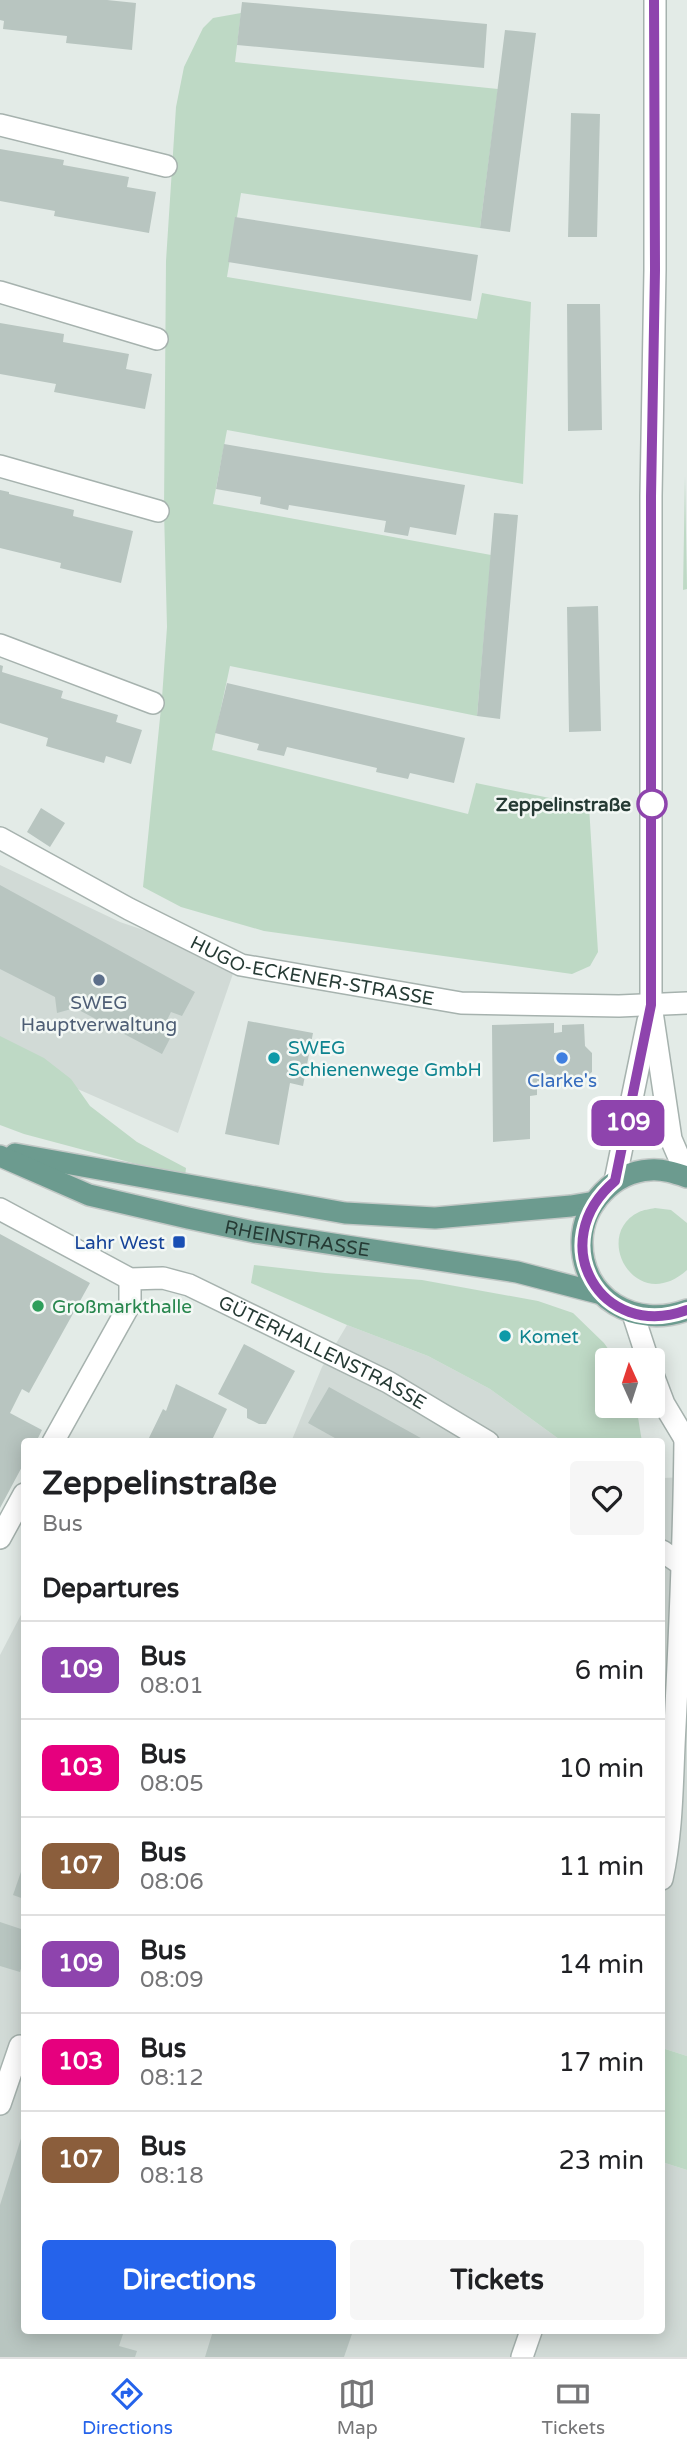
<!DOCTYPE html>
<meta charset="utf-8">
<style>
body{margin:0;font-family:"Varela Round",sans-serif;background:#f6f6f6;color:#202124;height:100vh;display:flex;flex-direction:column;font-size:26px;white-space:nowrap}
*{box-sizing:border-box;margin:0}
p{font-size:23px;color:#757577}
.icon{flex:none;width:38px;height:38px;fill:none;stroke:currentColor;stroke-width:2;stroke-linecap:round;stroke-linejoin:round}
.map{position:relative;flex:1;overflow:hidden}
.side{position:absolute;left:21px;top:1438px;width:644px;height:896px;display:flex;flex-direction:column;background:#fff;border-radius:7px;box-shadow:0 4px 18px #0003}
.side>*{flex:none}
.badge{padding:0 14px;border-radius:10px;font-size:24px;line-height:46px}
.needle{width:46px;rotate:357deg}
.fabs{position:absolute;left:595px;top:1348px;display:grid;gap:14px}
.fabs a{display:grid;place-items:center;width:70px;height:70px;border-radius:7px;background:#fff;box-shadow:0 4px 18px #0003;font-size:35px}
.map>.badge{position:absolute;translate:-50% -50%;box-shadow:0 0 0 4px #fff}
h2{padding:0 21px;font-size:26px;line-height:63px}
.round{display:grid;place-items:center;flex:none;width:74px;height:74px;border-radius:7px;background:#f6f6f6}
.head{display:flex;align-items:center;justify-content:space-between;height:119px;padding:0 21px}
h1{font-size:33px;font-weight:700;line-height:52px}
.button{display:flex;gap:14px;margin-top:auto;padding:14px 21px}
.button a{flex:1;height:80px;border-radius:7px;background:#2563eb;color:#fff;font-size:28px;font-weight:700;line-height:80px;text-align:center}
.button a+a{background:#f6f6f6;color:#202124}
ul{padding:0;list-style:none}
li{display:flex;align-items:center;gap:21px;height:98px;padding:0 21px;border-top:2px solid #e0e0e0}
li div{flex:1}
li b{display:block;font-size:26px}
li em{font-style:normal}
li .badge{min-width:77px;font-weight:700;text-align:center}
.tab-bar{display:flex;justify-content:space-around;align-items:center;height:98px;border-top:2px solid #e0e0e0;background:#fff;font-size:19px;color:#757577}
.tab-bar a{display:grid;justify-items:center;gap:4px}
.tab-bar .active{color:#2563eb}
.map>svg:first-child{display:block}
</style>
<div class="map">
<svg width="687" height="2357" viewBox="0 0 687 2357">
<rect width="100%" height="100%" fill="#e3ebe7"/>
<!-- built -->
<path fill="#d1dad6" d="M0 865 120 922 237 962 178 1133 0 1055Z
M347 1325 428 1356 490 1389 563 1442H291L322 1367Z
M687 1477V2056L662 2048V1478Z
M24 1609V2331H662V2162L687 2170V2357H0V1655Z"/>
<!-- green -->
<path fill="#bed9c5" d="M241 13 235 62 498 89 480 228 241 193 227 277 477 319 482 293 531 302 523 484 227 430 213 504 491 555 477 716 230 666 212 750 468 814 476 783 589 806 598 952 590 966 572 974 264 931 181 907 143 887 162 698 167 627 164 511 166 261 176 107 184 67 203 28 213 18Z
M685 476 687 589 683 590Z
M0 1036 44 1058 71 1079 90 1106 137 1142 186 1168 185 1177 24 1134 0 1125Z
M655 1208 671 1210 687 1223V1270C636 1316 591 1235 639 1212 643 1210 650 1209 655 1208Z
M254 1265 325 1273 422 1280 538 1301 573 1313 604 1343 616 1360H607V1405H636L642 1442H563L490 1389 428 1356 347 1325 251 1283Z
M662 2048 687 2056V2170L662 2162Z"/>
<!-- building -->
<path fill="#b8c5c0" d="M0 0H107L136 3 132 50 66 43 67 36 3 29 4 21 0 20Z
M242 2 487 24 484 68 237 45Z
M505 30 536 33 510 232 480 228Z
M571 113 600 114 597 237H568Z
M0 149 64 160 63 165 129 177 127 187 156 192 149 233 54 216 55 211 0 201Z
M235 217 478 255 471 301 228 262Z
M567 304H600L602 430 568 431Z
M0 323 64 334 63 342 129 354 126 369 152 374 145 409 54 392 56 384 0 374Z
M224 444 465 485 456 535 410 527 408 536 384 532 386 521 289 505 288 510 260 504 261 497 216 489Z
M0 490 9 492V494L74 510 73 516 133 531 121 583 60 568 61 563 0 548Z
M494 513 518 515 500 719 477 716Z
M598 606 601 731 569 732 567 607Z
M0 665 3 666 2 672 63 691 61 698 118 715 116 722 142 730 131 764 106 756 104 763 46 746 48 738 0 723Z
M227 683 465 738 454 783 410 773 408 779 376 772 377 768 287 747 284 756 257 750 259 744 215 733Z
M41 808 65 823 50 847 27 832Z
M0 885 195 992 182 1016 171 1012 166 1022 176 1027 162 1054 75 1008 57 1013 55 997 0 969Z
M248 1021 313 1033 303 1086 290 1083 279 1145 225 1134Z
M554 1023V1033L562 1032V1025L584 1024 585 1046 592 1053V1072L581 1081H537V1095L530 1096V1139L493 1142 492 1025Z
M0 1234 90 1283 29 1393 22 1389 10 1413 42 1430 36 1442H24V1463L0 1508Z
M244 1344 295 1371 266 1424H259L247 1418V1409L218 1394Z
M176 1384 227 1409 211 1442H147L163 1409 166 1411Z
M329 1387 428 1442H342L308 1423Z
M24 1863V1899L13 1895Z
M0 1922 24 1930V1958L20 1972 0 1966Z
M24 2129V2331H124L119 2346 137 2351 135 2357H0V2205Z
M213 2331H353L344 2357H205Z"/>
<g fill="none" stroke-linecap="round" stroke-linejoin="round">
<defs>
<g id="minor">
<path d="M655 0V270L651 496V1005L671 1139 687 1176"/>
<path d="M0 125 166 166"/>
<path d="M0 292 157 339"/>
<path d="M0 466 158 511"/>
<path d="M0 645 153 703"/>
<path id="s1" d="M0 838 129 909 241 965 461 1003 619 1006 687 1003"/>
<path d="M615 1181 648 1021"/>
<path id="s2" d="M0 1209 130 1279 163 1278 189 1285 388 1382 488 1442"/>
<path d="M633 1314 648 1360"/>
<path d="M653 1375 664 1404 685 1439"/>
<path d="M53 1442 130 1304V1279"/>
<path d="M0 1538 24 1494"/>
<path d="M662 1551 687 1568"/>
<path d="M662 1879C673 1829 672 1776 675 1726 680 1630 684 1534 685 1439L687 1434"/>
<path d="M0 2104 20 2046 24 2048"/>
<path d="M522 2357 531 2331"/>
</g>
<g id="major">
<path d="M15 1154 345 1213 435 1218 571 1206 595 1202"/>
<path id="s3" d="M0 1156 89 1195 188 1218 254 1232 517 1272 602 1294"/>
<path d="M687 1177C675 1173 663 1169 650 1170 614 1172 583 1204 582 1241 581 1299 636 1329 687 1310"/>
</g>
</defs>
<!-- minor casing -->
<use href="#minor" stroke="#a6b2ae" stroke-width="24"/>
<!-- major casing -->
<use href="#major" stroke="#c2c8c6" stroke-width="24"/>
<!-- minor -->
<use href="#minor" stroke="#fff" stroke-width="21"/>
<!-- major -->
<use href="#major" stroke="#6c9b8f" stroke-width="21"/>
</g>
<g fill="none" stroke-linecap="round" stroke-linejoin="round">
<defs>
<path id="line" d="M654 0 655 270 651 496V1005L615 1181C543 1242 601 1342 687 1310"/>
</defs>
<!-- line casing -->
<use href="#line" stroke="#fff" stroke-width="16"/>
<!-- line -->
<use href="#line" stroke="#8e44ad" stroke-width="10"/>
</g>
<!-- markers -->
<circle fill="#fff" stroke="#8e44ad" stroke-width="3.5" cx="652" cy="804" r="14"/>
<circle fill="#5c6f8a" stroke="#f3f8f5" stroke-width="2.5" cx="99" cy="980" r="7"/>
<g fill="#0f9aa8" stroke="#f3f8f5" stroke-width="2.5">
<circle cx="274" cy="1058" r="7"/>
<circle cx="505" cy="1336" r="7"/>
</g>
<circle fill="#3f7fe0" stroke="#f3f8f5" stroke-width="2.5" cx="562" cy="1058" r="7"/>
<rect fill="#1a4fb4" stroke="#f3f8f5" stroke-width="2.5" x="172" y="1235" width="14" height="14" rx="3.5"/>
<circle fill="#2e9e5b" stroke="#f3f8f5" stroke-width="2.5" cx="38" cy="1306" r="7"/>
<g text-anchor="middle" stroke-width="5" stroke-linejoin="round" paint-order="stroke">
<!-- stop labels -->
<g font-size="19" font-weight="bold" fill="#253a34" stroke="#f3f8f5" text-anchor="end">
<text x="631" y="811">Zeppelinstraße</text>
</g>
<!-- street labels -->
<g font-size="19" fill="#253a34" stroke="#f3f8f5">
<text dy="7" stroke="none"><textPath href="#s1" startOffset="343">HUGO-ECKENER-STRASSE</textPath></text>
<text dy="7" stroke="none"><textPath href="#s3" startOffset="310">RHEINSTRASSE</textPath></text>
<text dy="7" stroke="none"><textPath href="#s2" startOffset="357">GÜTERHALLENSTRASSE</textPath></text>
</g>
<!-- service labels -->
<g font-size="19" fill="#4e5e75" stroke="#f3f8f5">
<text x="99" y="1009">SWEG<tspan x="99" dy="22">Hauptverwaltung</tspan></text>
</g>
<!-- culture labels -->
<g font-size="19" fill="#0d838f" stroke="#f3f8f5" text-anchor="start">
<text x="288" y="1054">SWEG<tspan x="288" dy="22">Schienenwege GmbH</tspan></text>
<text x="519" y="1343">Komet</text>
</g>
<!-- shop labels -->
<g font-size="19" fill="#366cbe" stroke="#f3f8f5">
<text x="562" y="1087">Clarke's</text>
</g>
<!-- transit labels -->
<g font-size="19" fill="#164399" stroke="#f3f8f5" text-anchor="end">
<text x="165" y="1249">Lahr West</text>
</g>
<!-- leisure labels -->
<g font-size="19" fill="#27864d" stroke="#f3f8f5" text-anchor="start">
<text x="52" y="1313">Großmarkthalle</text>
</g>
</g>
</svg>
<div class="fabs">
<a><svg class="needle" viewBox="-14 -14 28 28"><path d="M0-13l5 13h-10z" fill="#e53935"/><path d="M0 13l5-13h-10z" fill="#757577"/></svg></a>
</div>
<b class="badge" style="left:628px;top:1123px;background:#8e44ad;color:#fff">109</b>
<section class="side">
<div class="head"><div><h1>Zeppelinstraße</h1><p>Bus</p></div><a class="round"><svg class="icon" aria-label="heart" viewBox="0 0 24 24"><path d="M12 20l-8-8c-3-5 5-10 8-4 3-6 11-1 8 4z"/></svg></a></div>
<h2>Departures</h2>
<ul>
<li><span class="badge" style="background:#8e44ad;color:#fff">109</span><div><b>Bus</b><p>08:01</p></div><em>6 min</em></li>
<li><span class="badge" style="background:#e6007e;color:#fff">103</span><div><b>Bus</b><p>08:05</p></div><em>10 min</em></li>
<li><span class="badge" style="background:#8b5e3c;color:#fff">107</span><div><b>Bus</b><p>08:06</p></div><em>11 min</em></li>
<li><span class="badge" style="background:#8e44ad;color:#fff">109</span><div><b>Bus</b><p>08:09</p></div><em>14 min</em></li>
<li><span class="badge" style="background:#e6007e;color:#fff">103</span><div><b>Bus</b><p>08:12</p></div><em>17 min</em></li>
<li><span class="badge" style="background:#8b5e3c;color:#fff">107</span><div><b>Bus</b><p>08:18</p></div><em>23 min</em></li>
</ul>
<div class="button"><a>Directions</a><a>Tickets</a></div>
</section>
</div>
<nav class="tab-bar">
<a class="active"><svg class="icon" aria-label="directions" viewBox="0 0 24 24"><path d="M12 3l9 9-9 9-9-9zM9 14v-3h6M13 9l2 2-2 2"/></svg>Directions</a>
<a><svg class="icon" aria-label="map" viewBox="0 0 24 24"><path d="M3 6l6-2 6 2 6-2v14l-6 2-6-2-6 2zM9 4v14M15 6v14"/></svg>Map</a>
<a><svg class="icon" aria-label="tickets" viewBox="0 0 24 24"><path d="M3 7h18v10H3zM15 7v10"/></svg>Tickets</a>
</nav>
